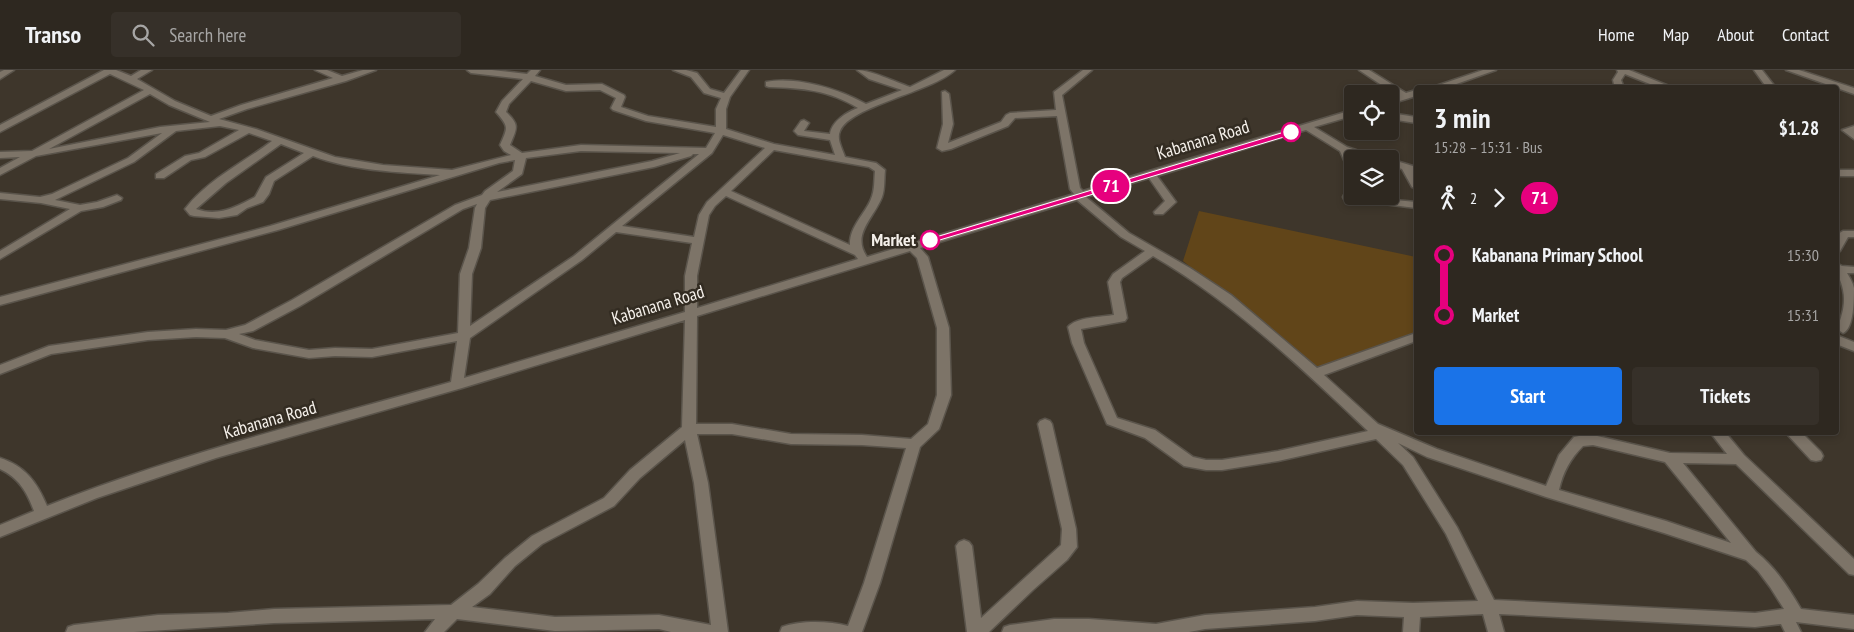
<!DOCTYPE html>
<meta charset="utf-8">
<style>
body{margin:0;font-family:"PT Sans Narrow",sans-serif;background:#363029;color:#f1f3f6;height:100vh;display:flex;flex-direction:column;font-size:19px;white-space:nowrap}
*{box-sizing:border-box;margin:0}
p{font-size:16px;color:#a7a6a5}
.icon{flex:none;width:28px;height:28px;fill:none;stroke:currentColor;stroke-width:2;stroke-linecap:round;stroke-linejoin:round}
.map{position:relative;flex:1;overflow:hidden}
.side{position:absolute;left:1414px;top:15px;width:425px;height:350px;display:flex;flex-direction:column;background:#2e2820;border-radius:5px;box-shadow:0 2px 8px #0003,0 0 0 1px #49443e}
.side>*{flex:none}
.badge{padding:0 10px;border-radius:16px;font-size:18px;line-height:32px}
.tools{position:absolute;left:1344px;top:15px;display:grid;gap:10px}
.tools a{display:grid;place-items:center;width:55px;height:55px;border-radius:5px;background:#2e2820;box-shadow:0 2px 8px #0003,0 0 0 1px #49443e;font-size:25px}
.map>.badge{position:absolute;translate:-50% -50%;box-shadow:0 0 0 2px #fff}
.legs{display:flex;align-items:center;gap:8px;height:55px;padding:0 20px;font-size:16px}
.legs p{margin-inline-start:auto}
.head{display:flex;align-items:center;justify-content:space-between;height:85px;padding:0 20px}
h1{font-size:28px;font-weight:700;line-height:38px}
.cta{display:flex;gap:10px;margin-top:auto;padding:10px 20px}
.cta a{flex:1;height:58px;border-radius:5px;background:#1a73e8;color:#fff;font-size:20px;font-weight:700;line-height:58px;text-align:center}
.cta a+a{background:#363029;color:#f1f3f6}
ul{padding:0 20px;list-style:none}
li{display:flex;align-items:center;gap:18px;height:60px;font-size:19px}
li i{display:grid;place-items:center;width:8px;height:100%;margin:0 6px;background:currentColor}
li i::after{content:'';width:12px;height:12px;margin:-6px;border:4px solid;border-radius:50%;background:#2e2820}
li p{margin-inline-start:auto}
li:first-child i{background:linear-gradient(#0000 50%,currentColor 0)}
li:last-child i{background:linear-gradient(currentColor 50%,#0000 0)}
header{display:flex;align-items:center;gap:30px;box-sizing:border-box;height:70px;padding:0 25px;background:#2e2820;border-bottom:1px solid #49443e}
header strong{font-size:24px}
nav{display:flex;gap:28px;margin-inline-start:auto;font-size:18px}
.search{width:350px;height:45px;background:#363029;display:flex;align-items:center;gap:12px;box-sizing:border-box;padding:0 18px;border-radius:5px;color:#a7a6a5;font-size:19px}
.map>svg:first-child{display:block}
</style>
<header>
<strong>Transo</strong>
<div class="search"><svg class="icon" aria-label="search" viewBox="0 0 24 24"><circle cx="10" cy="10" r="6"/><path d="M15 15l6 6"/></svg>Search here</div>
<nav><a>Home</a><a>Map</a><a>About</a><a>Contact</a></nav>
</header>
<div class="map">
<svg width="1854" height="562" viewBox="0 0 1854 562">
<rect width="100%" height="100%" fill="#3e362b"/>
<!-- green -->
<path fill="#614519" d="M1199 141 1416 187V263L1320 301 1183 191Z"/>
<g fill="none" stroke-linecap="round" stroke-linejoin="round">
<defs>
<path id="minor" d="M4 0H14L0 9V2Z
M104 0H116L131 6 141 0H152L137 9 175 31 211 46 241 35 333 8 315 0H327L342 6 363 0H376L346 11 247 39 219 49 256 59 335 87 383 95 452 100 511 85 504 81 500 75C508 57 509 57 496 42L502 31 523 9 471 3 467 0H492L527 4 531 0H540L535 6 566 15 602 14 624 25 625 27 621 37 648 46 716 57V39L721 28 704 23 691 7 673 0H686L697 3 710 19 724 23 741 0H749L730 27 726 39V59L774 74 835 85 830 70 798 65 794 61 801 51 804 50 809 53 804 61 830 64C832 51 847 42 858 38 828 20 803 18 769 17L766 16V12C797 6 839 19 866 34L902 20 869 9 857 0C871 0 895 12 910 17L944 0H955C932 22 850 36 840 61 836 69 843 80 845 87L876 93 885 100C884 109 885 119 882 127 874 148 851 164 867 187L1074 124 1070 119 1057 46 1015 48 1008 56 951 79 942 81 937 78 943 54 942 22 945 21 949 24 953 54 948 73 1001 52 1006 45 1010 43 1056 40 1054 22 1083 0H1092L1062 25 1080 118 1083 121 1352 40V46L1314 57 1347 77 1382 89H1366L1351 84 1353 89 1352 98 1347 97 1340 81 1306 60 1157 106 1176 132 1163 144H1155L1154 142 1165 131 1149 108 1086 127 1129 163 1190 198 1231 225 1317 298 1416 263V271L1324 305 1378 354 1437 379 1546 416 1559 385 1574 367 1579 366 1593 365 1670 383 1727 384 1710 362H1725L1744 385 1854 489V505L1849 504 1736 394 1683 393 1756 482C1776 498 1788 517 1801 539L1854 545V559L1796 552 1801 562H1785L1781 554 1755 557 1499 544 1504 562H1488L1483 544 1420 547 1419 562H1403L1404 547 1357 545 1315 551 1205 559 1189 562H1002L1004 557 1010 555 1054 549H1089L1156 554 1205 545 1315 537 1357 531 1413 533 1478 531 1446 464 1403 395 1376 369 1278 391 1222 400H1206L1184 396 1145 368 1107 354 1072 273 1068 257C1076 247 1102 247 1114 245L1108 212 1113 204 1145 181 1121 167 1077 130 920 178 928 187 949 258 951 325 939 359 920 377 880 513 862 562H780L782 557C801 550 829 551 848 556L864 513 906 378 862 375 791 374 732 364H697L708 413 728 562H671L659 559 555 561 457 549 444 562H425L435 549 274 553 134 562H66L68 557 74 555 158 545 228 543 274 539 451 535 478 514 505 488 532 466 604 428 630 400 682 357 685 250 462 318 216 388 97 428 0 467V455L34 441C27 422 19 408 0 399V388C25 396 37 412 47 436 178 384 316 350 451 312L457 271 372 287 335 286 309 288 253 278 225 268 196 267 148 270 51 284 0 304V295L49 276 148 262 196 259 226 260 245 255 292 230 455 135 482 125 485 121 513 101 515 90 499 93 278 160 0 235V227L270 156 440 105C397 102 353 101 313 86L274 111 269 124 263 132 247 138 237 145 219 148 194 146 190 145 185 139C207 110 243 93 272 71L249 63 205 87 191 90 164 108H156V104L185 86 199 83 239 60 220 56 176 61 134 92 55 130 80 135 97 132 117 125 122 128 121 130 103 137 81 141 0 189V181L70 139 41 133 0 129V123L40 127 52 124 128 88 162 63 36 86 0 105V98L20 87 0 88V82L32 81 144 20 110 4 0 62V55ZM531 11 566 21 600 20 616 28 611 38 613 40 646 51 715 63 706 78 581 75 522 83 510 75C517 58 520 55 506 42L509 34ZM150 24 169 35 210 52 160 57 49 79ZM723 65 765 78 707 132 699 145 694 167 622 156 712 83ZM281 74 304 83 266 107 255 127C236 137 218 147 196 139L226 113ZM774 80 869 97 875 101C874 110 875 120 871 129 865 144 849 157 850 175L731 121ZM581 81 680 83 652 91 497 122 522 104 526 88ZM693 84H699L574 186 470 256 472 204 481 178 485 138 490 130 654 97 691 86ZM726 126 855 185 858 189 697 238V206L709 145 715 136ZM477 134 475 138 469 178 460 204 458 263 372 279 335 278 309 280 255 270 239 264 253 261 300 236 463 139ZM616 162 692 173 685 206V242L464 308 470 268 582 190ZM910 181 917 188 937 258V325L928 354 911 369 862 365 791 364 732 354H696L697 246ZM1153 186C1234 233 1300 297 1368 361L1278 381 1222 390H1206L1193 387 1155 360 1117 348 1084 273 1081 259 1125 251 1127 248 1120 212 1122 208ZM685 370 694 413 711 555 659 545 555 547 472 537 490 524 515 496 542 474 614 436 640 408ZM1398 373 1427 387 1546 427 1664 463 1746 490 1758 501 1770 517 1784 539 1755 543 1494 530 1457 457 1413 387ZM1593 375 1665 392 1731 473 1666 451 1559 420C1563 402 1570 389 1583 376Z
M1359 0H1369L1406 23 1416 20V26L1390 34V28L1398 26Z
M1483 0H1496L1445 18H1430Z
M1617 0H1629L1674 18H1660L1625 4 1621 10 1624 18H1615L1613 10 1618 2Z
M1754 0H1762L1776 18H1767Z
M1786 0H1799L1854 18V24Z
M1390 43 1416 47V53L1390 49Z
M1854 56V69L1842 60Z
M1390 89 1416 97V103H1414L1416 106V118L1412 117 1402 99 1390 95Z
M1836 100H1854V106H1836Z
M1348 124H1352V126L1416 132V138L1344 129 1343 127 1344 125Z
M1843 161H1854V167H1848L1840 181 1836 182 1838 164Z
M1836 193 1842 196 1854 197V203H1847C1850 208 1853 213 1854 218 1854 229 1854 259 1843 263L1837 259C1842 246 1846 233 1843 220 1841 209 1836 205 1836 193Z
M1836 265 1854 272V281L1836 274Z
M1045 349 1050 351 1052 354 1076 459 1077 477 1067 490 1033 520 989 562H967L956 476 959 472 964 470 969 472 972 476 981 548 1061 475 1062 459 1038 354 1040 351Z
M1785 362H1801L1821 382 1823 386 1821 390 1816 391 1811 390Z"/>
</defs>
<!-- minor casing -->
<use href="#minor" stroke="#5a544b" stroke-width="3"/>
<!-- minor -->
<use href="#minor" fill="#7d7468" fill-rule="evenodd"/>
</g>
<!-- line-1 -->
<path fill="#e6007e" stroke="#fff" d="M1291 60 1295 62 1294 64 933 172 926 170Z"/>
<!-- markers -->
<g fill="#fff" stroke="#e6007e" stroke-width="2.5">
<circle cx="1291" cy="62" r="9"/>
<circle cx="930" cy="170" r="9"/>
</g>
<g text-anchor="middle" stroke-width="5" stroke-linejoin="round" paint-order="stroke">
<!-- street labels -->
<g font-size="18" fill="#f5f0ea" stroke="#332c22">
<text transform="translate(1203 70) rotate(-17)" y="6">Kabanana Road</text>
<text transform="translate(658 235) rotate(-17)" y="6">Kabanana Road</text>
<text transform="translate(270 350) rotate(-16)" y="6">Kabanana Road</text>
</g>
<!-- stop labels -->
<g font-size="18" font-weight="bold" fill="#f5f0ea" stroke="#332c22" text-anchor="end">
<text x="916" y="176">Market</text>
</g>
</g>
</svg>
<div class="tools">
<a><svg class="icon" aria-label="locate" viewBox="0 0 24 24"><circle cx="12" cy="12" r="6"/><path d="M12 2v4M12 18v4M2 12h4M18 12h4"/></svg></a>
<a><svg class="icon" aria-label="layers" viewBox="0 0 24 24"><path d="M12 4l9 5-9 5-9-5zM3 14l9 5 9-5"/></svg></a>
</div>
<b class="badge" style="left:1111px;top:116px;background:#e6007e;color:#fff">71</b>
<section class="side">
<div class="head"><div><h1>3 min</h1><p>15:28 – 15:31 · Bus</p></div><b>$1.28</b></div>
<div class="legs"><svg class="icon" aria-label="walk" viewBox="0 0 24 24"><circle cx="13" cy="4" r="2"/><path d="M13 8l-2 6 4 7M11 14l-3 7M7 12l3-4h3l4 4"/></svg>2<svg class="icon" aria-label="forward" viewBox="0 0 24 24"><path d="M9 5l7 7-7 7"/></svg><b class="badge" style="background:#e6007e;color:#fff">71</b></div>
<ul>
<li><i style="color:#e6007e"></i><b>Kabanana Primary School</b><p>15:30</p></li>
<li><i style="color:#e6007e"></i><b>Market</b><p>15:31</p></li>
</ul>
<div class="cta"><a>Start</a><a>Tickets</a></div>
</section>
</div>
